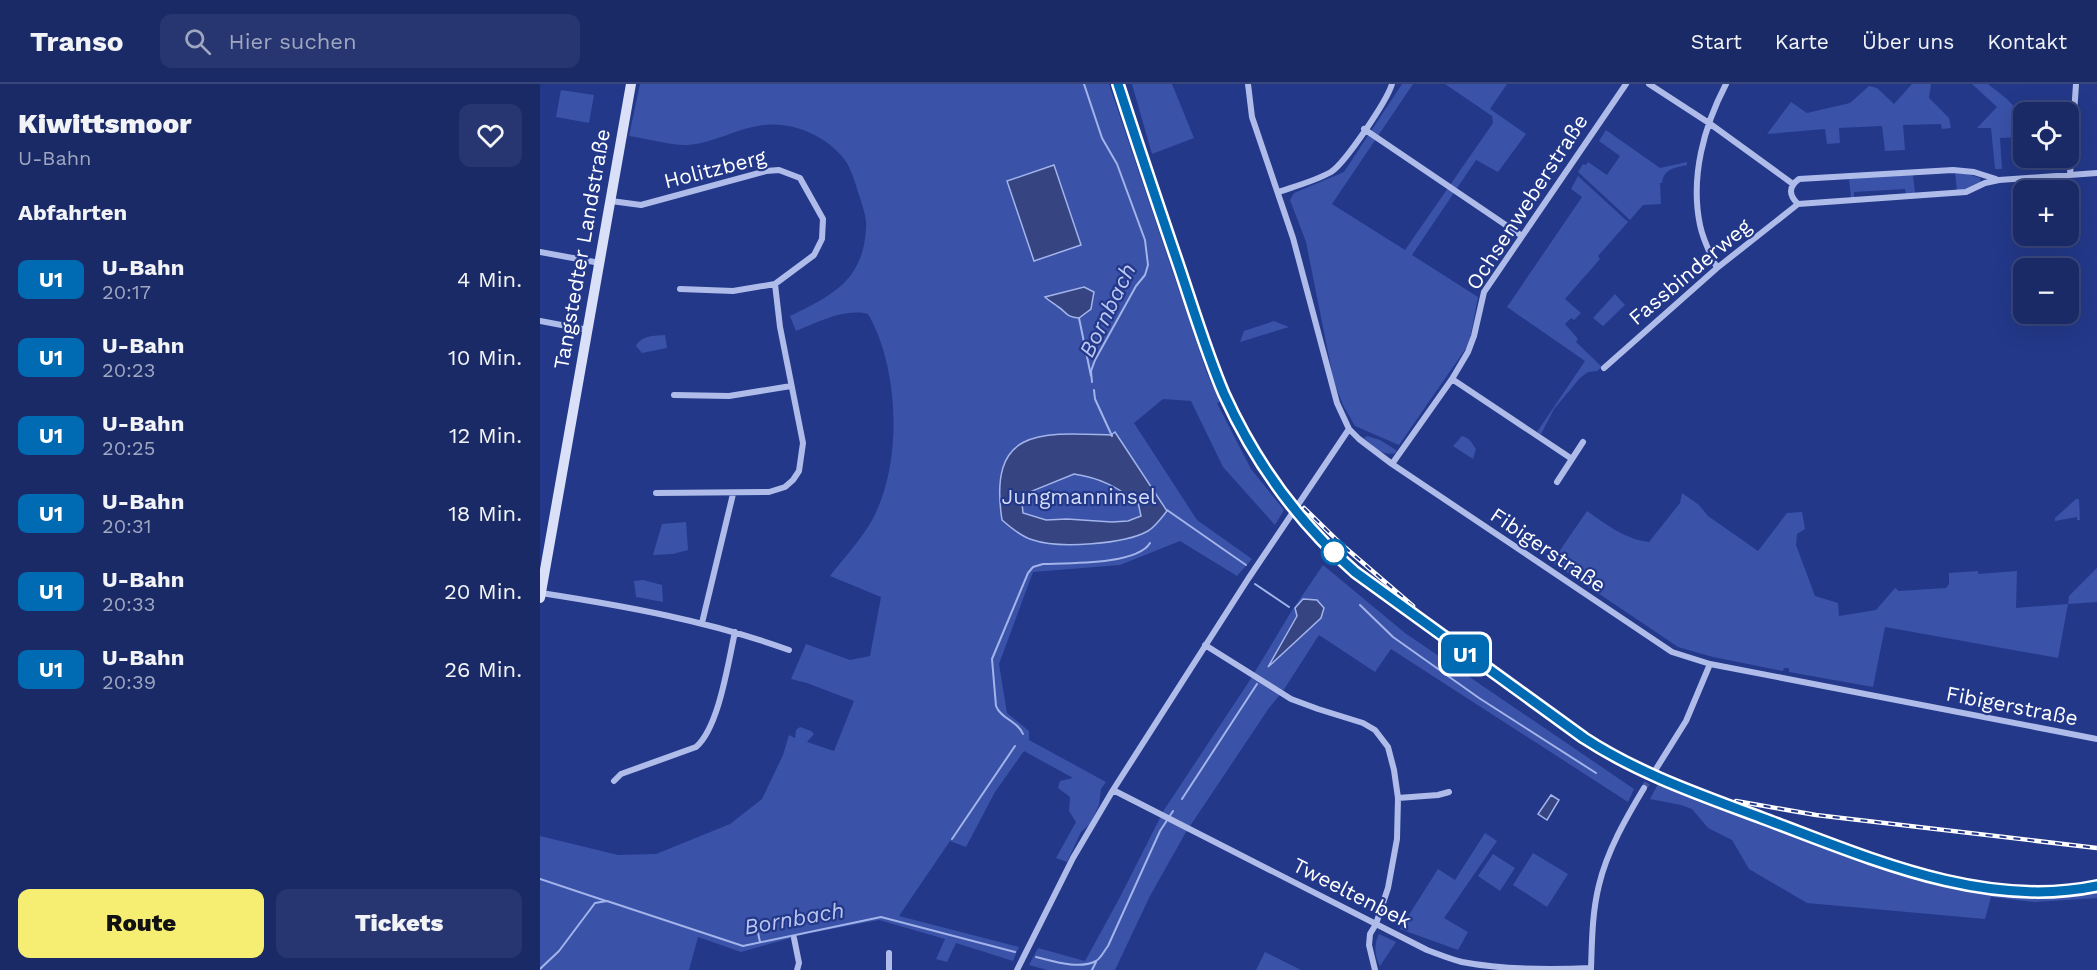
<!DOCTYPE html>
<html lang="de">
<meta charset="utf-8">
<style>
body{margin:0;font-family:"Work Sans",sans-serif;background:#273670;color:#f1f3f6;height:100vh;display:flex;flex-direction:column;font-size:22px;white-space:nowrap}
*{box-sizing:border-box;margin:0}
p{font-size:20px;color:#9fa7c0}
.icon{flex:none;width:33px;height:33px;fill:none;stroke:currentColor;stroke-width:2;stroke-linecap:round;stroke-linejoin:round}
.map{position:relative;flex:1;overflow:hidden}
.drawer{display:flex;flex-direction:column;background:#1a2a67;width:540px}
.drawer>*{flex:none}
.badge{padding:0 12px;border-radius:9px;font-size:21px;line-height:39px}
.controls{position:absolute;left:1473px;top:18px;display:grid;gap:12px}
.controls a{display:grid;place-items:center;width:66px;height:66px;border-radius:12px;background:#1a2a67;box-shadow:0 6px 24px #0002,0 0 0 2px #38467b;font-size:30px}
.map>.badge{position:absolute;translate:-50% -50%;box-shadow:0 0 0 3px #fff}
h2{padding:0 18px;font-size:22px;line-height:54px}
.round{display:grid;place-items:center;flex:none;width:63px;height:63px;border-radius:12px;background:#273670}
.head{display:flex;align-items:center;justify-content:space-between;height:102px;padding:0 18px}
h1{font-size:28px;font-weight:800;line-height:45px}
.button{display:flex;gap:12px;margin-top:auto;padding:12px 18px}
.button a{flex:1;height:69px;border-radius:12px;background:#f5ee72;color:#111;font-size:24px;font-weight:800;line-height:69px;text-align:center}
.button a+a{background:#273670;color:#f1f3f6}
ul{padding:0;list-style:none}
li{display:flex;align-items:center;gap:18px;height:78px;padding:0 18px}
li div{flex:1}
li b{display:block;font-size:22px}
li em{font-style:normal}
li .badge{min-width:66px;font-weight:700;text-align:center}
header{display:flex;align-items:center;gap:36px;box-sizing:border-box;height:84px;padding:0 30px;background:#1a2a67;border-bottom:2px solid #38467b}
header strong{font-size:28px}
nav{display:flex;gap:33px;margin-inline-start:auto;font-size:21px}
.search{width:420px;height:54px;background:#273670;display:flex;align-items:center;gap:15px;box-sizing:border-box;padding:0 21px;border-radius:12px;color:#9fa7c0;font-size:22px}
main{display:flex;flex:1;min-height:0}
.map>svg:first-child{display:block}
</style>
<header>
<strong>Transo</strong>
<div class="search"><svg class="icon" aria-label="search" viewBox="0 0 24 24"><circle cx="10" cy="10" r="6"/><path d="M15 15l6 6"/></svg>Hier suchen</div>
<nav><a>Start</a><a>Karte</a><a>Über uns</a><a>Kontakt</a></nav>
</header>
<main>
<section class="drawer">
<div class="head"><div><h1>Kiwittsmoor</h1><p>U-Bahn</p></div><a class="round"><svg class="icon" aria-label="heart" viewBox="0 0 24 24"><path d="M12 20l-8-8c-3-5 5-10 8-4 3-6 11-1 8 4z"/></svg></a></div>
<h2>Abfahrten</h2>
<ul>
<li><span class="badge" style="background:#006ab3;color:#fff">U1</span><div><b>U-Bahn</b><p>20:17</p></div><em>4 Min.</em></li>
<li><span class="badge" style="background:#006ab3;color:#fff">U1</span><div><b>U-Bahn</b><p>20:23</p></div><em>10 Min.</em></li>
<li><span class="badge" style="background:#006ab3;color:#fff">U1</span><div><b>U-Bahn</b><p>20:25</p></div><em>12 Min.</em></li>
<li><span class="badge" style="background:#006ab3;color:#fff">U1</span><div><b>U-Bahn</b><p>20:31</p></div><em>18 Min.</em></li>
<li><span class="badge" style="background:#006ab3;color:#fff">U1</span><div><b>U-Bahn</b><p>20:33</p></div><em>20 Min.</em></li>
<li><span class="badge" style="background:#006ab3;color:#fff">U1</span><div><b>U-Bahn</b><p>20:39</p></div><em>26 Min.</em></li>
</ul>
<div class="button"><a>Route</a><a>Tickets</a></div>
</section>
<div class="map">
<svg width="1557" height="886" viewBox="0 0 1557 886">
<rect width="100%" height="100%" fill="#233889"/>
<!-- green -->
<path fill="#3a52a8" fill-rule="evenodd" d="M100 0H569L667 289 680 318 677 319 711 385 744 426 735 441 683 383 651 317 623 315 594 339 657 436 712 475 697 492 640 457 580 481 493 488 459 580 467 629 489 647V656L566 698 561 705 559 721 550 740 541 748 527 778 516 774 536 738 529 727 530 713 518 704 520 697 533 694 484 667 455 708 426 763 410 757 359 832 479 863 473 877 416 859 407 878 396 875 405 855 339 836 265 850 201 868 158 853 149 886H0V752L78 771 116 770 190 740 222 715 243 671 249 651 255 654 256 646 260 643 271 647 274 650 267 658 294 667 314 617 267 599 251 595 266 560 310 576 330 572 341 513 290 492C303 475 320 457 331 438 363 382 360 285 328 230 305 224 278 238 256 247L250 232C291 212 323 197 326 145 327 134 323 124 320 114 316 102 313 90 307 79 290 53 254 37 223 41 198 44 174 59 148 61 133 62 105 54 89 52ZM575 348 627 427 610 447 462 436 536 349 571 351Z
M592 0H632L654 54 612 70Z
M862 0H873L792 120 865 166 953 39 952 32 905 0H967L950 25 986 50 958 88 936 76 872 171 938 213 929 260 859 361 815 342 803 321 794 298 766 158 750 116 754 109 804 88Z
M1372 0H1391L1389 14 1409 34 1411 44 1402 45 1401 40 1363 41 1365 66 1345 67 1342 42 1299 44 1300 59 1287 60 1285 45 1227 50 1251 18 1267 29 1310 19 1329 2 1337 4 1354 20Z
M1432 0H1448L1467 15 1483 32V53L1460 54 1462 85H1455L1451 44H1437L1457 23Z
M21 6 54 11 49 39 16 33Z
M1066 46 1120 84 1147 78V81C1135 84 1124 84 1122 99H1120L1121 120 1103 121 1090 136 1038 88 1043 80 1046 81 1048 78 1067 91 1080 72 1059 57Z
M1415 88 1425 89 1440 94 1441 99 1427 106 1417 107Z
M1373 91 1375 109 1366 110 1365 105 1314 108V114H1311L1309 95Z
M1038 92 1088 138 1058 172 1060 175 1025 215 1041 229 1034 236 1031 234 1025 240 1038 255 1036 258 1062 283 1057 287 1048 288 1040 294 1014 325 1001 350 997 348 1045 277 967 223 1042 113 1031 105Z
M1075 210 1085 221 1063 242 1053 234Z
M734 237 749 243 700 258 704 247Z
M125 251 127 264 102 269 96 262C102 251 114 252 125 251Z
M827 352 840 356 856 366V369C842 373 834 362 824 354Z
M922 352C931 355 931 358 936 365L933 375 913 362Z
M534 390C563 394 574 403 598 418L601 432 588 437 572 438 527 435 506 436 483 429 482 419 492 407Z
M1142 409 1159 421 1168 432 1218 467 1247 429 1262 428 1265 445 1257 450 1256 461 1275 512 1298 519 1299 532 1336 526 1355 504 1359 507 1406 504 1409 500V489L1438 487V490L1477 487 1476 524 1528 520 1529 512 1557 484V518L1528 520 1518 574 1345 543 1333 603 1249 588V584H1244L1243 587 1173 573 1138 563 1012 478 1047 427C1066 440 1084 455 1109 458L1140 419Z
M1536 415H1539L1540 436H1537V433L1515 437V434Z
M146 438 148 466 133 470 113 471 122 440Z
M783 481 865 549 1094 705 1088 718 851 565 835 588 779 551 743 607 729 624 646 748 610 812 575 886H507L489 881 498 864 545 877 579 815 624 726 710 596 751 528ZM757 531 781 534 730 581H729Z
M103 496 122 501 123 518 96 513 94 497Z
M1119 698 1288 762 1401 799 1467 812H1506L1557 806V814L1495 818 1451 813 1445 835 1267 819 1209 785 1192 756 1168 744 1152 725 1141 721 1110 715Z
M945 749 957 757 904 834 928 848 918 866 860 845 898 785 915 796Z
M993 769 1028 790 1007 823 973 801Z
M953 770 975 784 960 807 938 792Z
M839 850 856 858 840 882C834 871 834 860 839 850Z
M725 868 761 886H716Z"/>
<!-- water -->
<path fill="#364581" stroke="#a3b4eb" stroke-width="1.5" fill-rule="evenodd" d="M514 81 541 161 494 177 467 97Z
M544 203 554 208 551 225 539 234C525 233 527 228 517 222 513 219 509 217 505 213Z
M575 348 627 427C622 433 615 443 608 447 585 460 519 465 493 456 482 453 471 444 462 436 448 344 499 348 571 351ZM534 390C561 394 576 403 598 418L601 432 588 437 572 438 527 435 506 436 483 429 482 419 492 407Z
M763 515 777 516 784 524 781 534 728 583 757 532 755 524Z
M1011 711 1019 716 1007 736 998 730Z"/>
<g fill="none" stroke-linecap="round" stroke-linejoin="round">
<!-- stream -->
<path stroke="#a3b4eb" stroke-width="2" d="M544 0 562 54 577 80 605 156 608 181 605 191 596 202 555 276 551 287 552 298
M539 234 551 292
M554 306 555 315 572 352
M627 426 706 481
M715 500 749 523
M820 521 853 553 939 614 1056 689
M483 650C478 637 461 635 456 622L452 575 488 489 493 483 503 480C527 479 597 481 610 459
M642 715 717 600
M412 755 475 662
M0 795 66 817
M217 844 220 858
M496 873C513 877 539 886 556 877 561 874 564 867 568 862L620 747 633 727
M0 885 19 867 55 819 67 817 203 862 341 833 475 868
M552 886 556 878"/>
<!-- street-tunnel -->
<path stroke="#44569b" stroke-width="6" stroke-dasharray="6 3" stroke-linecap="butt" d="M1104 704 1116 685"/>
<!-- street -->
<path stroke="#afbcea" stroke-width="6" d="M708 0 712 33 753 154 797 319 809 345 819 355 852 380 1132 568 1170 580 1557 655
M1109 0 1169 39 1253 100
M824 45 982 152
M1530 91 1536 0
M738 108C756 102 775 97 791 88 805 79 847 17 852 0
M71 117 101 121 226 87 239 86 260 94 283 135 282 155 274 171 235 200 240 243 263 359 259 387 253 396 245 403 229 408 116 409
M1258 120 1426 108 1445 99 1459 96 1557 89
M1258 120C1249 111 1248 103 1259 95L1413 86 1434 88 1456 95
M0 168 60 179
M1177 184C1170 170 1163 156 1160 141 1150 93 1164 42 1186 0
M140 205 193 207 235 200
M0 237 48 246
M1064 284 1177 184 1258 120
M912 295 1032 375
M134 311 189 312 251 302
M852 380 912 295 928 268 934 252 944 208 1086 0
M1017 398 1043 358
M1 509C85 522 169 537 249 566
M162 539 193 410
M665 561 751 615 778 625 823 639 835 646 848 663 854 686 858 714 857 755 848 804 836 840 830 850 829 861 835 886
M1116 685 1146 637 1170 580
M74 697 81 690 156 663C179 643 188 579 195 548
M573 706 887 866C898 870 910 875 922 878 964 886 1008 886 1051 884
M858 714 898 711 909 708
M254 854 259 879 257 886
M1051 885C1052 857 1052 829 1059 801 1067 767 1086 734 1104 704
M349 886V869
M477 886 533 774 573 706 708 495 809 345"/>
<!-- secondary -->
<path stroke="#dae0f8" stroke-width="10" d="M0 514 91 0"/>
<defs>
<path id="rail" d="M577 0 683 308C708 359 737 407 775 449 810 489 856 519 899 550 947 585 995 621 1044 654 1102 691 1166 713 1231 737 1333 775 1445 825 1557 802
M764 424 801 460 873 522
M1196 717 1276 731 1557 764"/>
</defs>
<!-- rail casing -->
<use href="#rail" stroke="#fff" stroke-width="4.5"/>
<!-- rail -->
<use href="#rail" stroke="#233889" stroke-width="2" stroke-dasharray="7" stroke-linecap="butt"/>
</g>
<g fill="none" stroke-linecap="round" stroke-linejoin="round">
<defs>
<path id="line" d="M578 0C596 56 615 112 634 168 650 214 665 266 684 310 715 378 759 439 815 488L1044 654C1099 690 1161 711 1222 734 1327 773 1443 826 1557 802"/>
</defs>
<!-- line casing -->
<use href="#line" stroke="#fff" stroke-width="14"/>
<!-- line -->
<use href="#line" stroke="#006ab3" stroke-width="9"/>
</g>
<!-- markers -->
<circle fill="#fff" stroke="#006ab3" stroke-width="3" cx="794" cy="468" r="12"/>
<g text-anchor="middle" stroke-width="4.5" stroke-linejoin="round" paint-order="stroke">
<!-- street labels -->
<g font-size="21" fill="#fff" stroke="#233889">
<text transform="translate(175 85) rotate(-14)" y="7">Holitzberg</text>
<text transform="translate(987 118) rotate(-57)" y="7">Ochsenweberstraße</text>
<text transform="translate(42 165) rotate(-80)" y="7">Tangstedter Landstraße</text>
<text transform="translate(1150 188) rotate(-40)" y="7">Fassbinderweg</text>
<text transform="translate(1008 466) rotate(34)" y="7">Fibigerstraße</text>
<text transform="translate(1472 622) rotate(11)" y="7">Fibigerstraße</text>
<text transform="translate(812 809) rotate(27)" y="7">Tweeltenbek</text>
</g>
<!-- park labels -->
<g font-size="21" fill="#d4dcf7" stroke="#233889">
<text x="539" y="420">Jungmanninsel</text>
</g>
<!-- water labels -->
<g font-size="22" font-style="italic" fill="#bbc7f1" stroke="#233889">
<text transform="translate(567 226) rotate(-64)" y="8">Bornbach</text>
<text transform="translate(254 834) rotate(-10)" y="8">Bornbach</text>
</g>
</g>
</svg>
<div class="controls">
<a><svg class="icon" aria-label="locate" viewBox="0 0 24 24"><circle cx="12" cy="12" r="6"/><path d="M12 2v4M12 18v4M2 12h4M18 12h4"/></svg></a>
<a>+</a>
<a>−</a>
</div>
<b class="badge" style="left:925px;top:570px;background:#006ab3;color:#fff">U1</b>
</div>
</main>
